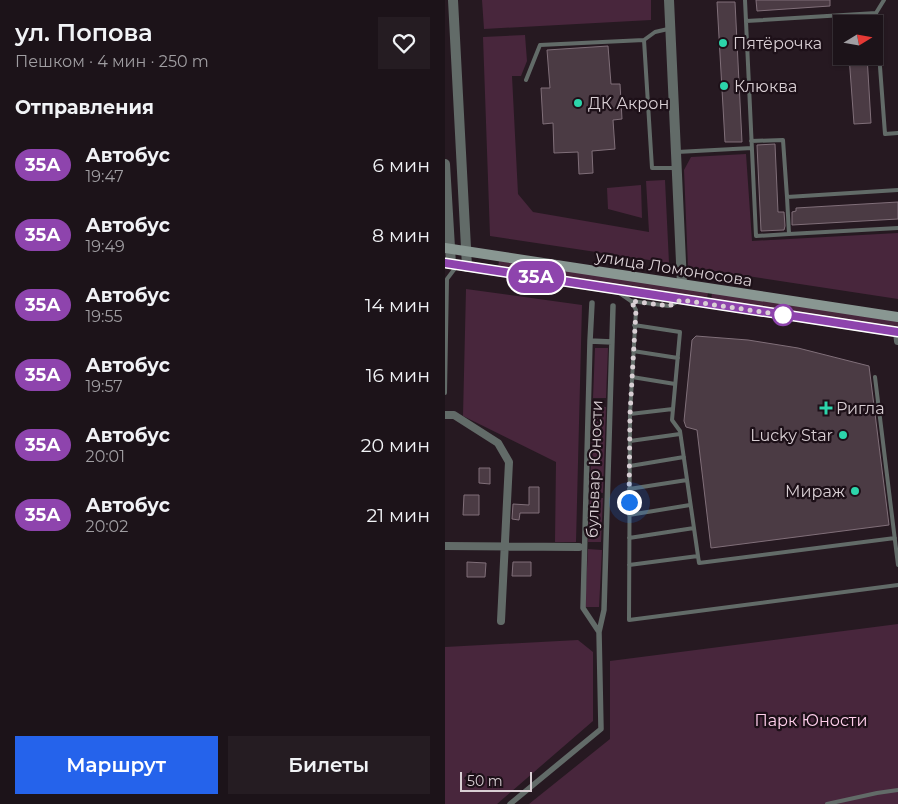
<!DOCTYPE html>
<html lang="ru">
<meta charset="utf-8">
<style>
body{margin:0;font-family:Montserrat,sans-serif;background:#251c22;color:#f1f3f6;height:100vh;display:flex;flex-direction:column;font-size:19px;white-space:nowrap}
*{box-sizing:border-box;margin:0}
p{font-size:16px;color:#a09ea2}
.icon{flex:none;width:28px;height:28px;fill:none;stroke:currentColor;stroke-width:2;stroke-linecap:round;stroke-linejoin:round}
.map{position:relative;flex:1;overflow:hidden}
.sheet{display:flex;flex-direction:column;background:#1c1319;width:445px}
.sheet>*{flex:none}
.badge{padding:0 10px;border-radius:16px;font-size:18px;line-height:32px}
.needle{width:32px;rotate:79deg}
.controls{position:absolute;left:388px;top:15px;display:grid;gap:10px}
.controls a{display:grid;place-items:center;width:50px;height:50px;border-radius:0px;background:#1c1319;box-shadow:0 1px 4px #0004,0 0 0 1px #3a3238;font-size:25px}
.scale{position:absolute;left:15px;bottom:12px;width:72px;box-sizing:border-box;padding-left:5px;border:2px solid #d9cfd4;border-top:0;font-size:14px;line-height:18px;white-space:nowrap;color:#d9cfd4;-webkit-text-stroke:4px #1d1018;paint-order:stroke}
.you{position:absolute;width:25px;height:25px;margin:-12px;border:4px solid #fff;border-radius:50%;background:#1a73e8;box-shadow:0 0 0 8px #1a73e833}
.map>.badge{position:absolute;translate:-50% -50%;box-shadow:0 0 0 2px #fff}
h2{padding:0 15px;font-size:19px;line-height:45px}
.round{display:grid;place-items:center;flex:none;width:52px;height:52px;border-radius:0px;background:#251c22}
.headline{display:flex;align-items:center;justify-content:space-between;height:85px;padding:0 15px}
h1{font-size:24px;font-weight:600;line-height:38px}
.cta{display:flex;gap:10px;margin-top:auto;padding:10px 15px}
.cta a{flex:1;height:58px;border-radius:0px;background:#2563eb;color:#fff;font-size:20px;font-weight:600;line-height:58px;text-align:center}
.cta a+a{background:#251c22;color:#f1f3f6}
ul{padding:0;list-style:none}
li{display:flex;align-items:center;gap:15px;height:70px;padding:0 15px}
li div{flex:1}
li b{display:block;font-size:19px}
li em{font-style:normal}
li .badge{min-width:55px;font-weight:700;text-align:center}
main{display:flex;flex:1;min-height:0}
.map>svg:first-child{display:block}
</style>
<main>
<section class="sheet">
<div class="headline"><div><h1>ул. Попова</h1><p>Пешком · 4 мин · 250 m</p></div><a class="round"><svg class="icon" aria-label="heart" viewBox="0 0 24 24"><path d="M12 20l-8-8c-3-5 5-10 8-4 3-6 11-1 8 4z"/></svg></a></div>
<h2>Отправления</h2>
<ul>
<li><span class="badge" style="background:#8e44ad;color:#fff">35А</span><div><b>Автобус</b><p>19:47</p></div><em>6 мин</em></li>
<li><span class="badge" style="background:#8e44ad;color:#fff">35А</span><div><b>Автобус</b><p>19:49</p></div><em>8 мин</em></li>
<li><span class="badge" style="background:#8e44ad;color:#fff">35А</span><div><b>Автобус</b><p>19:55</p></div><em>14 мин</em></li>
<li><span class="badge" style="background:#8e44ad;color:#fff">35А</span><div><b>Автобус</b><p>19:57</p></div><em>16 мин</em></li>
<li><span class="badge" style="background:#8e44ad;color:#fff">35А</span><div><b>Автобус</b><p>20:01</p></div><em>20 мин</em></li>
<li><span class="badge" style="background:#8e44ad;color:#fff">35А</span><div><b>Автобус</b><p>20:02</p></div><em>21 мин</em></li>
</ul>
<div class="cta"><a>Маршрут</a><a>Билеты</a></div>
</section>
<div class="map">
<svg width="453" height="804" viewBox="0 0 453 804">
<rect width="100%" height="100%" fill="#261921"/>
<!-- green -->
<path fill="#48263c" d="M37 0H206V20L39 29Z
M80 35 82 61 76 76H67L73 194 88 212 204 232 201 181 220 180 224 263 45 236 38 37Z
M301 154 307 241 453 233V299L243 267 239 170 246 157Z
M196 185 197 218 163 209 162 188Z
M54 261 263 292 262 299 53 267Z
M21 289 137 305 131 542H110L111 462 18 416Z
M267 293 453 321V328L266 300Z
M150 348H163L161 398H148Z
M148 406 161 407 158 493 145 492Z
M145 497 158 498 156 542H143Z
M143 549 157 550 154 607H140Z
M453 624V804H84L165 739V661Z
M133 640 148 652V721L52 804H0V647Z"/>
<!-- building -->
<path fill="#4b3b44" stroke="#806f79" d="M311 0H385V6L312 11Z
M272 2H290L297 142H280Z
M163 46 166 84H175L177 119 168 120 170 149 147 151 148 173 134 174 133 152 109 153 108 123 98 124 96 88H105L102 50Z
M404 56H422L426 123 409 124Z
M330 144 333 212H339L340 226 339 230 316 231 312 145Z
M453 202V219L347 225V212L351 211V208Z
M251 336 303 340 353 348 424 366 444 525 266 548 252 430 241 427 239 421 247 340Z
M34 468H45V484L34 483Z
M84 487H94V513H75L74 520 67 519 68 504 84 505Z
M19 495H34V515H18Z
M22 562 41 563 40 577H22Z
M68 562H86V576H67Z"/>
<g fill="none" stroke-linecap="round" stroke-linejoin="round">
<!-- service -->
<path stroke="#626b68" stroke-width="4" d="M300 0 311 236 344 234
M431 13 440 134 453 133
M301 21 431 13 439 0
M223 29 210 32 199 40 207 168H230
M81 80 95 45 199 40
M306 141 338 140 342 197
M232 152 307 148
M453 190 342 197 344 234 453 228
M173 292 186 301 224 306 234 301
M186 301 191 310 185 414 184 620 453 585
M189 325 235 332 227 420 235 431 254 563 450 538
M188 351 233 358
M187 377 230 384
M430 377 453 565
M0 393 2 279 11 267
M185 414 228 409
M185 441 235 434
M185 466 239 457
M184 489 242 480
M184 515 245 505
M184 538 249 528
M184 565 253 556
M382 804 432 793 453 790"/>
<!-- pedestrian -->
<path stroke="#626b68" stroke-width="5.5" d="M147 303 145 341 167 342
M154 632 159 610 168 306
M65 804 156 729 154 632 138 608 145 341"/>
<!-- minor -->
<path stroke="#626b68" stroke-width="8" d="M452 332 453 341
M0 415H9L53 443 64 462 56 621
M0 546 134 547"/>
<!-- tertiary -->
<path stroke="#626b68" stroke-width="10" d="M8 0 22 267
M224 0 237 284
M0 164 6 264"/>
<!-- secondary -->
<path stroke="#899792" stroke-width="10" d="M0 248 453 317
M0 263 453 332"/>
</g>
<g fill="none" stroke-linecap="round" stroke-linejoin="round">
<defs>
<path id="line" d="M0 263 453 332"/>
</defs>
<!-- line casing -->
<use href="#line" stroke="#fff" stroke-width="11"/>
<!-- line -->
<use href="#line" stroke="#8e44ad" stroke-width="8"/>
<!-- walk -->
<path stroke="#d9cfd4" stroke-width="5" stroke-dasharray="0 9" d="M184 502 185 414 191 310 186 301 224 306 236 300 338 315"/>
</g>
<!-- markers -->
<g fill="#2cd5ab" stroke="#1d1018" stroke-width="2">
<circle cx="278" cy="43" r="5"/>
<circle cx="279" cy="86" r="5"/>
<circle cx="133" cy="103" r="5"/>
<path d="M378.5 400.5h5v5h5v5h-5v5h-5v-5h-5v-5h5z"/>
<circle cx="398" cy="435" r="5"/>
<circle cx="410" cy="491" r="5"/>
</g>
<circle fill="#fff" stroke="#8e44ad" stroke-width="2.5" cx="338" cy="315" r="10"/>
<g text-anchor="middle" stroke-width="4.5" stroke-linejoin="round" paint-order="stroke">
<!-- poi labels -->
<g font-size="16" fill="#d9cfd4" stroke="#1d1018" text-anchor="start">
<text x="288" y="49">Пятёрочка</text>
<text x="289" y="92">Клюква</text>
<text x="143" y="109">ДК Акрон</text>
<text x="391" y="414">Ригла</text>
<text x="388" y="441" text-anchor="end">Lucky Star</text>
<text x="400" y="497" text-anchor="end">Мираж</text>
</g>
<!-- street labels -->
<g font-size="16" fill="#d9cfd4" stroke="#1d1018">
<text transform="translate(229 268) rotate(9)" y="6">улица Ломоносова</text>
<text transform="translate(149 469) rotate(-88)" y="6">бульвар Юности</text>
</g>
<!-- park labels -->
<g font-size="16" fill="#ffceeb" stroke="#1d1018">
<text x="366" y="726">Парк Юности</text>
</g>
</g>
</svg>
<div class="controls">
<a><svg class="needle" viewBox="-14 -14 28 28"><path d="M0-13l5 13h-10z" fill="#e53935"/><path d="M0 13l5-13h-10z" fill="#a09ea2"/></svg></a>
</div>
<div class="scale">50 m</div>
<div class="you" style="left:184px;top:502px"></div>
<b class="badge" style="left:91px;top:277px;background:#8e44ad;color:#fff">35А</b>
</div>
</main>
